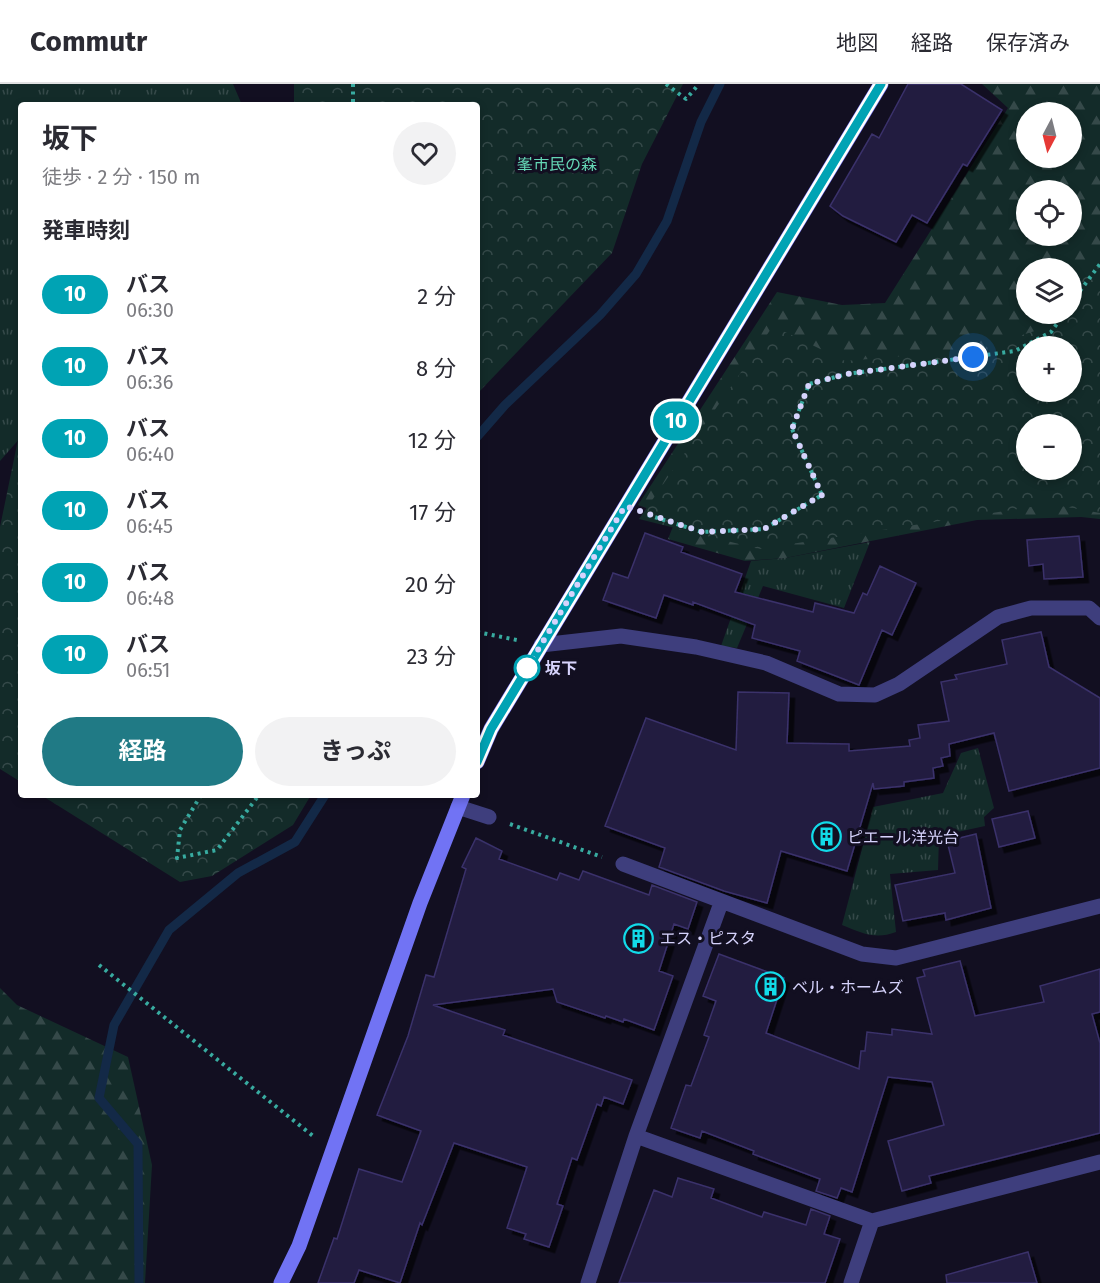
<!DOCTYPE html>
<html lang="ja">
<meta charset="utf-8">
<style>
body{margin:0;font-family:"Fira Sans","Noto Sans JP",sans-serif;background:#f2f2f3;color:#2b2b33;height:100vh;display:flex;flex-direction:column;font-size:22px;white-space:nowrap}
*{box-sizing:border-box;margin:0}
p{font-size:20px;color:#7c7c81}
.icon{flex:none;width:33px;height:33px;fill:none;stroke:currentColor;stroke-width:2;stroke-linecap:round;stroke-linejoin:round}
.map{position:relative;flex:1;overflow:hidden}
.details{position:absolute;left:18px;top:18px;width:462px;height:696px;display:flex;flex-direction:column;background:#fff;border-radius:6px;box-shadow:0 3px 9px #0003}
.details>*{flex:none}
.badge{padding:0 12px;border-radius:20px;font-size:21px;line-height:39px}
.needle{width:39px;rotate:187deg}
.buttons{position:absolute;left:1016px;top:18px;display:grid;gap:12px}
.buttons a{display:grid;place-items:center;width:66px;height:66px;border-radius:50%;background:#fff;box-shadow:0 3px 9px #0003;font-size:30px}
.you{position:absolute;width:30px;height:30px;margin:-15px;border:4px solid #fff;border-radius:50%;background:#1a73e8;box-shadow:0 0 0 9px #1a73e833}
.map>.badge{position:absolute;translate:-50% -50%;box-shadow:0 0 0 3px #fff}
h2{padding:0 24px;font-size:22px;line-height:54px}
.round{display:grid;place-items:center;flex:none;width:63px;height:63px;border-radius:32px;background:#f2f2f3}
.head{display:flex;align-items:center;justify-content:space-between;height:102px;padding:0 24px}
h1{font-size:28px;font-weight:700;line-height:45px}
.primary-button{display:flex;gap:12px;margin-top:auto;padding:12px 24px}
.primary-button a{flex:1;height:69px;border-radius:36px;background:#207a85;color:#fff;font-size:24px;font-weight:700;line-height:69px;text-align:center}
.primary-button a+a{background:#f2f2f3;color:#2b2b33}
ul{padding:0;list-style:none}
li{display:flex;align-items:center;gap:18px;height:72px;padding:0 24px}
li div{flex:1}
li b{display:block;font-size:22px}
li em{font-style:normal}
li .badge{min-width:66px;font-weight:700;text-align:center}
header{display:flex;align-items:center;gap:36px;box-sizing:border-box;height:84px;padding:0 30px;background:#fff;border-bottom:2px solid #e1e1e2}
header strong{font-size:28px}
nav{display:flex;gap:33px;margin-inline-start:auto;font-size:21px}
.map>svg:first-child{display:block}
</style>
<header>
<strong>Commutr</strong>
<nav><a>地図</a><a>経路</a><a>保存済み</a></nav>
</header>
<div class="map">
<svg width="1100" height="1199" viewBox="0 0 1100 1199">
<defs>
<pattern id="grass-tufts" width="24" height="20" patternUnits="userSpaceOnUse" patternTransform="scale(1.5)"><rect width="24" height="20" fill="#132b29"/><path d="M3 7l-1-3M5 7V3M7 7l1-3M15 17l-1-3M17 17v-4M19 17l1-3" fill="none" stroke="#354949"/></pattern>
<pattern id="forest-firs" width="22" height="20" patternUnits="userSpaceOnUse" patternTransform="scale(1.5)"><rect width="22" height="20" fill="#132b29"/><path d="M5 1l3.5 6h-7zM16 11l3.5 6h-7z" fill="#354949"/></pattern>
<pattern id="park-crowns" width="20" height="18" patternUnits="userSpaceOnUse" patternTransform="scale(1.5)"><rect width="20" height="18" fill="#132b29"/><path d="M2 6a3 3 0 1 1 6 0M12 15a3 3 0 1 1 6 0" fill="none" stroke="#354949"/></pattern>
<filter id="shadow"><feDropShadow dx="5.5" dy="5.5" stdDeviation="0" flood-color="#0009"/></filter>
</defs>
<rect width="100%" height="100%" fill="#120f21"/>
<!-- grass -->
<path fill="url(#grass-tufts)" d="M0 0H233L242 21H21V353L0 377Z
M870 458 844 524 763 502 737 564 721 562 751 477 785 474Z
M978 664 994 724 984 733 985 742 939 752 938 786 890 790 896 848C875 856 862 849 842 841L873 723 943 709 961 669Z"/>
<!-- forest -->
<path fill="url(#forest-firs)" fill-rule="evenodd" d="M982 0H1100V435L1081 433 977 436 785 474 745 477 668 455 676 435 638 421 777 208 842 221 885 219 1008 24ZM1026 28H1071V74H1026ZM1026 106H1071V152H1026ZM1026 184H1071V230H1026ZM1026 262H1071V308H1026ZM1026 340H1071V386H1026Z
M0 904 17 921 128 973 152 1081 145 1199H0Z"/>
<!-- park -->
<path fill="url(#park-crowns)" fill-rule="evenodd" d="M294 0H683L642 80 612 169 477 310V21H294Z
M1100 163V429L1050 420 759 465 639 435 773 242 845 277 976 266 1044 244 1054 230H1071V205ZM1026 262H1071V308H1026ZM1026 340H1071V386H1026Z
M21 341V698L0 685V443Z
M41 711H311L293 741 212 792 180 798Z"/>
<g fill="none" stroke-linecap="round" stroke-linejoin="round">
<!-- stream -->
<path stroke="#132947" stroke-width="9" d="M477 353 505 321 600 231 636 190 667 137 701 38 720 0
M139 1199 138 1060 99 1014 114 941 169 846 238 789 295 758 325 711"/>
</g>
<!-- building -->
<path fill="#231d41" stroke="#3a316b" stroke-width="1.5" filter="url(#shadow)" d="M908 0H961L1002 26 967 82 963 80 927 139 912 131 896 158 843 132 830 122 872 50 879 54Z
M645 449 683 463 681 468 742 490 735 508 813 528 815 519 854 529 863 509 867 511 880 482 916 499 892 551 882 546 859 601 797 577 800 567 752 554 755 541 693 518V521L664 511 656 534 603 516 613 489 628 494Z
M1079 452 1083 493 1044 495 1043 480 1029 482 1027 456Z
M1041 548 1049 583 1100 614V684L1009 707 994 649 949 660 950 672 941 674 943 682 933 684 934 694 904 698V702L874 705 873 699 847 787 781 767 767 819 724 807 659 783 665 764 605 742 646 634 736 666 738 608 789 609 787 659 849 660V667L910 662 909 656 920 654 918 641 949 637 941 598 957 595 955 591 1007 580 1002 556Z
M1028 727 1035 754 999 763 992 735Z
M976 750 991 824 946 836 945 829 903 837 895 801 955 789 947 757Z
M476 754 502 767 499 775 557 796 560 789 579 796 583 787 649 811 652 801 697 818 688 845 674 840 659 887 673 892 654 946 624 935 623 938 606 932 605 934 557 918 553 905 433 921 505 946 503 951 632 996 623 1020 604 1013 601 1022 597 1020 577 1076 572 1074 557 1120 563 1122 549 1163 524 1155 526 1150 507 1144 527 1083 454 1059 422 1141 420 1139 400 1199 359 1186 354 1199H318L334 1154 337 1155 359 1085 402 1098 421 1047 377 1031 408 952 426 891 434 893 466 785 462 783Z
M719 870 784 894 766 949 859 985 861 967H865L867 948 892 951V945L932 950 917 894 925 892 923 886 960 877 975 932 1044 918 1040 902 1100 885V928L1092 930 1100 959V1049L929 1092 931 1099 902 1107 888 1057 944 1041 932 998 888 993 852 1108 841 1104 837 1114 816 1107 820 1095 753 1070 754 1067 702 1047 700 1054 671 1044 686 1001 691 1002 709 953 704 951 716 917 703 912Z
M678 1094 714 1105 711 1114 762 1133 764 1128 806 1141 811 1125 830 1132 824 1150 840 1155 825 1199H619L654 1106 672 1113Z
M1028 1168 1037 1199H947L946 1191Z"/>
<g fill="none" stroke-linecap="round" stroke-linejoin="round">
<!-- path -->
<path stroke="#38aba0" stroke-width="4" stroke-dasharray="3 4.5" stroke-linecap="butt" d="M353 0V21
M666 0 686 15 699 0
M1071 219 1100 180
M648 431 702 448 764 445 822 411 792 345 809 300 847 290 1015 267 1051 248 1064 230
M477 548 517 556
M201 711 180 746 177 774 217 766 259 711
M510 740 602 773
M99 881 313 1052"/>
<!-- street -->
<path stroke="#3e3e7d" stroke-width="15" d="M541 561 621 552 696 563 766 579 839 610 875 611 899 600 998 533 1031 524H1089L1100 534
M458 723 489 733
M623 780 862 870 896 874 1100 822
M636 1052 721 819
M588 1199 636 1052 872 1137 1100 1078
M851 1199 872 1137"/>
<!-- secondary -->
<path stroke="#7173f4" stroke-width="15" d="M477 678 491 645 881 0
M281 1199 299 1162 420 819 463 711"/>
</g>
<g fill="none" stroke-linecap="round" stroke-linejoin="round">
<defs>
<path id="line" d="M477 678 491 645 881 0"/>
</defs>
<!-- line casing -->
<use href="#line" stroke="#fff" stroke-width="14"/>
<!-- line -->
<use href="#line" stroke="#00a3b4" stroke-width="9"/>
<!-- walk -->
<path stroke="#d6d3fc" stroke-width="6" stroke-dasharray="0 10.8" d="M527 584 625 422 702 448 764 445 822 411 792 345 809 300 847 290 973 273"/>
</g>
<!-- icons -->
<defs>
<symbol id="building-ring" viewBox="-11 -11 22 22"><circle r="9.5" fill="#120f21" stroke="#12dbe9" stroke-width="1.5"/><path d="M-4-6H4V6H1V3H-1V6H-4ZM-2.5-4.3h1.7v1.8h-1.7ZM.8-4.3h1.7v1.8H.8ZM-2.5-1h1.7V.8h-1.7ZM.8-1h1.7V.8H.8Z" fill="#12dbe9"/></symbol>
</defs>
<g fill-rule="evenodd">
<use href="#building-ring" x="810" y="736" width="33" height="33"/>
<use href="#building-ring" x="622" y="838" width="33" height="33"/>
<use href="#building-ring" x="754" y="886" width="33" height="33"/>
</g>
<!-- markers -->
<circle fill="#fff" stroke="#00a3b4" stroke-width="3" cx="527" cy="584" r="12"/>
<g text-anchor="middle" stroke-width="6" stroke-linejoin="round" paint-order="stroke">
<!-- park labels -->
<g font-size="16" fill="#64d6b5" stroke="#120f21">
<text x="557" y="86">峯市民の森</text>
</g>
<!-- stop labels -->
<g font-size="16" font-weight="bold" fill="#d6d3fc" stroke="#120f21" text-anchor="start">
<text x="545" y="590">坂下</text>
</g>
<!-- poi labels -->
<g font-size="16" fill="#d6d3fc" stroke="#120f21" text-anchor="start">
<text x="847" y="759">ピエール洋光台</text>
<text x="660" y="860">エス・ピスタ</text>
<text x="792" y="909">ベル・ホームズ</text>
</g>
</g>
</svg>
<div class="buttons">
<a><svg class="needle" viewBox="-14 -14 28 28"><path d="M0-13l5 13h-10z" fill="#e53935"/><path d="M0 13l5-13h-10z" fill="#7c7c81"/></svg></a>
<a><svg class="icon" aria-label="locate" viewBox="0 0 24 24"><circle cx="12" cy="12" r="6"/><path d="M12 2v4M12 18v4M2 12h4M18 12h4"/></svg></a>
<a><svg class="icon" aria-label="layers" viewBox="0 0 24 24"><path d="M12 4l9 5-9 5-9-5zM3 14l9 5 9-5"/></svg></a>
<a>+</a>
<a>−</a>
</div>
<div class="you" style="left:973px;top:273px"></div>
<b class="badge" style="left:676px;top:337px;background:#00a3b4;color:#fff">10</b>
<section class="details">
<div class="head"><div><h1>坂下</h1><p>徒歩 · 2 分 · 150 m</p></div><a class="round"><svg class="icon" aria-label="heart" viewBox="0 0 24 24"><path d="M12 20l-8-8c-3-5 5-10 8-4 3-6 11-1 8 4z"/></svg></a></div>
<h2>発車時刻</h2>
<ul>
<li><span class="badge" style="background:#00a3b4;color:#fff">10</span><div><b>バス</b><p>06:30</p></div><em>2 分</em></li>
<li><span class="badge" style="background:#00a3b4;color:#fff">10</span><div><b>バス</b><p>06:36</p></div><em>8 分</em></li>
<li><span class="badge" style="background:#00a3b4;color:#fff">10</span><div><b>バス</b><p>06:40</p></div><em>12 分</em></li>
<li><span class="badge" style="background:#00a3b4;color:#fff">10</span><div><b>バス</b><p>06:45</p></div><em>17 分</em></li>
<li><span class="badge" style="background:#00a3b4;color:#fff">10</span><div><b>バス</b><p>06:48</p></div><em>20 分</em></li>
<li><span class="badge" style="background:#00a3b4;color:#fff">10</span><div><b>バス</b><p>06:51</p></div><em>23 分</em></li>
</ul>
<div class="primary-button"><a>経路</a><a>きっぷ</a></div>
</section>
</div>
